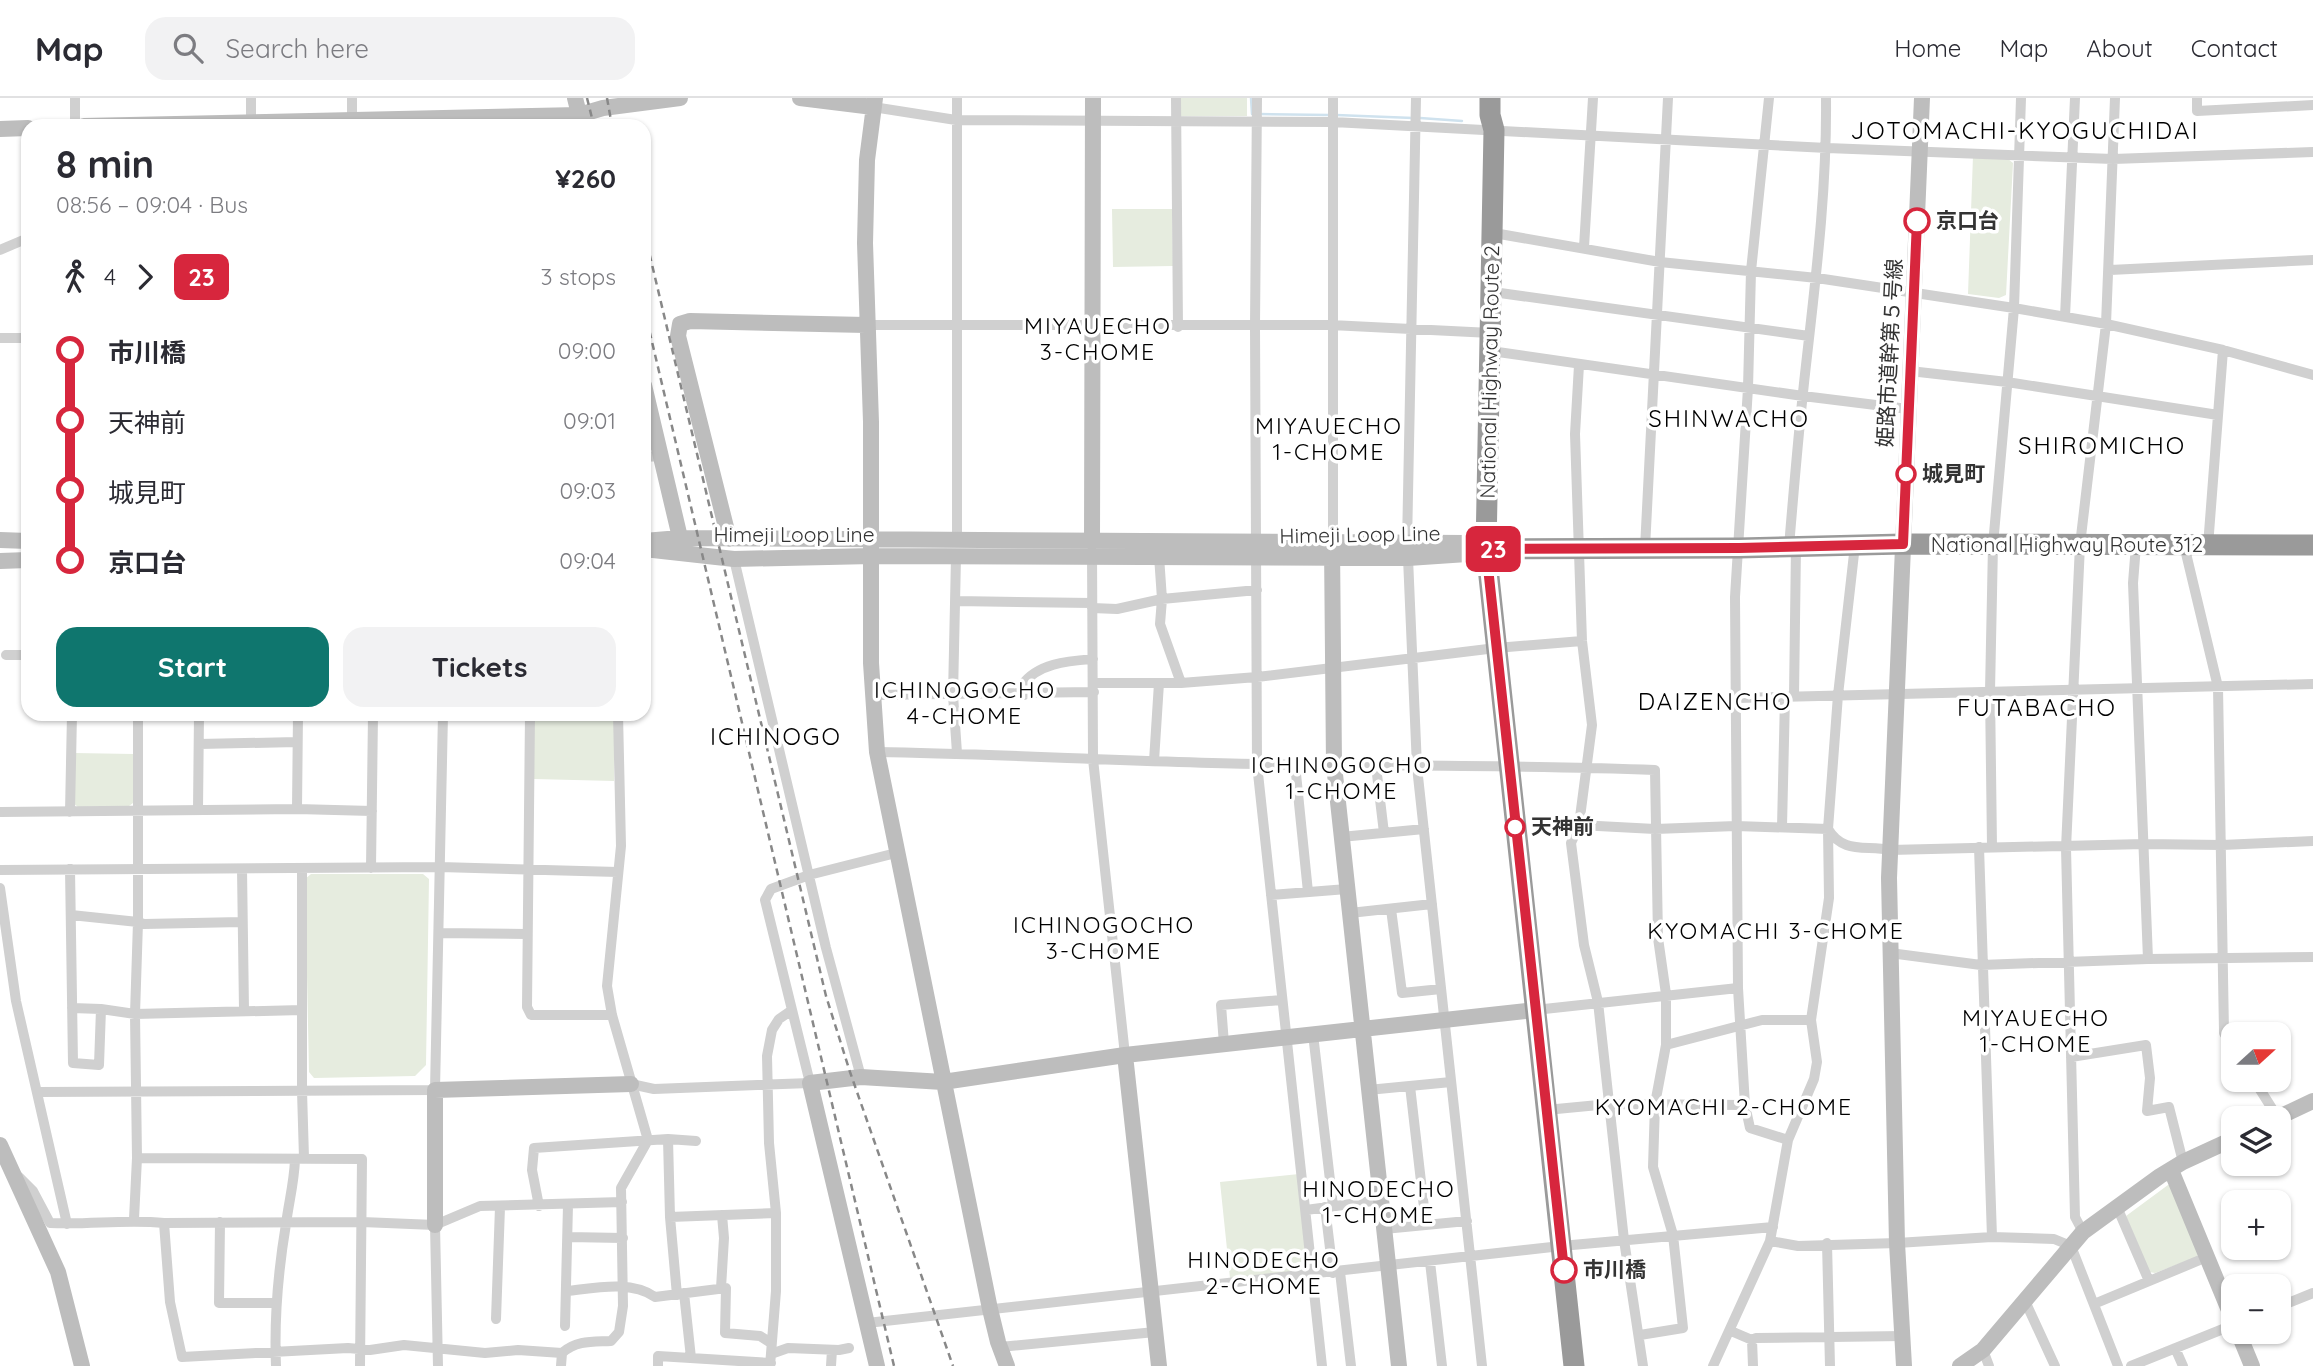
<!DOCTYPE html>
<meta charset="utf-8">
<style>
body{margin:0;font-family:Quicksand,"Noto Sans JP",sans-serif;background:#f2f2f3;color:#2b2b33;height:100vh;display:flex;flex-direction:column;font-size:26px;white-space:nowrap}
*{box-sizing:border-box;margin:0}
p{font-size:23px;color:#7c7c81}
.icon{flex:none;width:38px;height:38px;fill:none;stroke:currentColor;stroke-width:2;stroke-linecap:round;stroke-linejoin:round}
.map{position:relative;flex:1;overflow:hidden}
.side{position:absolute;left:21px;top:21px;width:630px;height:602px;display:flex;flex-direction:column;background:#fff;border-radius:21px;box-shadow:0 2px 5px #0004}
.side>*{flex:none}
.badge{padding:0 14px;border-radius:10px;font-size:24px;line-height:46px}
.needle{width:46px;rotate:69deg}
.buttons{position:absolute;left:2221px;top:924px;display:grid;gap:14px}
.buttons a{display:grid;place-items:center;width:70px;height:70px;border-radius:14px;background:#fff;box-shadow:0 2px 5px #0004;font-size:35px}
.map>.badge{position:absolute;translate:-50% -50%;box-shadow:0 0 0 4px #fff}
.legs{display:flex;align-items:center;gap:10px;height:77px;padding:0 35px;font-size:23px}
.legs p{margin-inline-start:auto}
.headline{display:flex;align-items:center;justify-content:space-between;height:119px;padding:0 35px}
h1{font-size:38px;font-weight:800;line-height:52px}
.cta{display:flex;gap:14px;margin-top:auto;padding:14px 35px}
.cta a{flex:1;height:80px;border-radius:21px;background:#0f766e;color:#fff;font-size:28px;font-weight:800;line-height:80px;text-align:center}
.cta a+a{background:#f2f2f3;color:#2b2b33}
ul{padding:0 35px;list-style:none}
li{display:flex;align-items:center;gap:24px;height:70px;font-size:26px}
li i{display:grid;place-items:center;width:10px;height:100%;margin:0 9px;background:currentColor}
li i::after{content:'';width:18px;height:18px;margin:-9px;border:5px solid;border-radius:50%;background:#fff}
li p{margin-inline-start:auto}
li:first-child i{background:linear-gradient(#0000 50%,currentColor 0)}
li:last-child i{background:linear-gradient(currentColor 50%,#0000 0)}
header{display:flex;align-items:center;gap:42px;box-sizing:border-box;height:98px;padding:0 35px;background:#fff;border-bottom:2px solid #e1e1e2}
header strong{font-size:33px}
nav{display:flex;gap:38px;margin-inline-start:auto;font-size:24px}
.search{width:490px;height:63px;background:#f2f2f3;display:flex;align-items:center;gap:18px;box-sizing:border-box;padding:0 24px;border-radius:21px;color:#7c7c81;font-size:26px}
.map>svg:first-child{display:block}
</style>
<header>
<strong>Map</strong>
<div class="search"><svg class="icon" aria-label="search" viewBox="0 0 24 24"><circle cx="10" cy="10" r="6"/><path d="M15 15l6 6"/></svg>Search here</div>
<nav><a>Home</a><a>Map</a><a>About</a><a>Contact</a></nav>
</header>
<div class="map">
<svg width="2313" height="1268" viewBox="0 0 2313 1268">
<rect width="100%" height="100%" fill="#fff"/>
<!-- green -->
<path fill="#e6ecdf" d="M1180 0H1247V18H1179Z
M1973 58 2008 61 2013 65 2006 197 1999 200 1968 196Z
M1112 111H1172L1173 168 1113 169Z
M538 616H610L614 620V683L534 681V619Z
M74 655 134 656 133 705 129 708 78 709 73 705Z
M311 776H423L429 781 426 967 415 978 314 980 309 974 305 781Z
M1299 1076 1308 1168 1303 1173 1230 1180 1220 1084Z
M2168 1087H2173L2199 1154 2197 1159 2155 1175 2149 1174 2126 1118Z"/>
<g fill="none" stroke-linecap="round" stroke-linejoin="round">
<!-- stream -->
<path stroke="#cfe2ee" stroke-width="2.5" d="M1251 0 1252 16
M1259 16 1329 17
M1336 17 1413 20
M1420 20 1462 23"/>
<!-- street -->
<path stroke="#d0d0d0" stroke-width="10" d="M251 0V28
M352 0V22
M957 0V443
M1176 0 1178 229
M1257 0 1255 228 1257 666 1322 1268
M1769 0 1751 173 1748 290 1735 499 1738 890 1745 1007 1750 1030 1788 1042
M2197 0V13L2313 7
M873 9 956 22 1333 24 1827 50 2113 61 2313 54
M75 28V0
M1494 135 1660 164 1817 180 2014 210 2106 226 2223 252 2313 277
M1584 149 1593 0
M0 152 28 140
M2110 172 2313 162
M1493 194 1809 238
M2065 219 2075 0
M866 227H1331L1491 235
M0 240H28
M1491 253 1803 298 1908 311
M1579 267 1575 336 1582 543 1592 627 1579 727 1571 745 1584 847 1598 904 1624 1142 1643 1268
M1910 273 2007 284 2218 317
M644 359 661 358
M1333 445V0
M1407 446 1416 0
M2136 447 2133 485 2148 861
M2184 447 2218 589 2224 935 2233 949
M2208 448 2223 252
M1789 449C1794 388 1799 328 1806 267 1816 178 1827 90 1826 0
M1645 450 1668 0
M1092 453 1093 661 1125 957
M1159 458 1162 501 1160 526 1181 585
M956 459 953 597 957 655
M1408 460 1417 669 1482 1268
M734 461 826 850 861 979
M956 503 1092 505
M1092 510 1117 511 1162 501 1257 492
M6 557H28
M1093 585H1181L1257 579 1496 550 1582 543
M873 597 1094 594
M1024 597 1022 587C1038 565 1068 563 1093 561
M1794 598 1796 448
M1737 600 2313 586
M530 616 527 909 531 917H612
M199 646 297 644
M877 654C1004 656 1131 664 1258 666 1390 668 1523 667 1655 672L1658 840 1666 896V947L1655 1006 1653 1069 1673 1137 1683 1230 1640 1237
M1154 663 1159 585
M1295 666 1308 794
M1376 668 1384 735
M297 711 298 616
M198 712 199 616
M0 714 297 711 372 713
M70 714 72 616
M1579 727 1655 731 1736 728 1828 731
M1782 729 1785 599
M1828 731C1843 756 1865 747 1890 752L2144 746 2222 747 2313 743
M1341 739 1424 731
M1979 749 1992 1139
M1992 749 1990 593 1993 447 2014 210 2021 0
M371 770 373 616
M70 771 73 965 99 967 101 911
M242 771 244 912
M302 771V993L304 1060
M0 772 440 769 618 774
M0 790 16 903 67 1126
M1271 797 1347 791
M1391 811 1402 895 1441 891
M1350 815 1432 806
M71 817 138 824 144 826 242 824
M439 835 527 836
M1890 855 1981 867 2148 861 2313 859
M72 910 101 911 135 916 302 912
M1535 912 1738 890
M1313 936 1333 1108
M1224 946 1221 907 1281 902
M1666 947 1762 922H1811
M2071 959 2146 947 2150 980 2147 1013 2169 1009 2183 1064
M2254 982 2278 1020
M631 986 654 991 810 985 765 802 771 791 809 777 896 755
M1410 988 1426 1127
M1368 992 1451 984
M38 994 435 992 443 616
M1546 1012 1609 1006 1745 1007
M668 1041 670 1119 677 1197
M137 1060 362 1061 360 1268
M19 1079 33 1093 50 1125C89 1127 126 1121 164 1125L362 1124 435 1127 480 1108 622 1104
M539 1108 532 1072 534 1050 668 1041 696 1043
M1325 1109 1333 1175
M2117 1109 2149 1183
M1306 1112 1380 1102
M670 1119 776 1115
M134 1121 137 1060 135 916 138 824V616
M220 1124 219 1205H275
M164 1125 170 1204 182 1259 348 1250 370 1252 404 1247 485 1255 518 1252 562 1255
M435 1127 438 1268
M1384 1131 1467 1123
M2083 1134 2075 1119 2066 750 2080 447 2106 226 2115 0
M568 1139 623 1140
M1770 1143 1798 1148 1897 1145 1992 1139 2054 1141 2071 1148 2118 1268
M1827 1145 1830 1268
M1430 1164 1442 1268
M1340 1174 1351 1268
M721 1190 724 1140 722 1117
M567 1193C595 1190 631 1182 655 1199L726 1190 725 1235 760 1238 771 1245
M684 1195 691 1260
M2025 1203 2055 1268
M2094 1206 2207 1159
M2278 1209 2313 1195
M496 1221 500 1109
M867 1225 1561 1148 1773 1129
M565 1228 568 1107
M1731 1233 1752 1242 1756 1240 1903 1238
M1752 1242 1753 1268
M1000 1249 1155 1234
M2175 1250 2183 1268
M1983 1252 1989 1268
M771 1256 788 1250 839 1252 849 1250
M276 1268C274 1220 278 1174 286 1126 289 1103 294 1085 295 1062
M561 1268 562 1255C577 1242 593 1244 611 1243L619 1234 623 1208 621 1090 648 1042 612 917 607 888 621 748 618 616
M658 1268V1258L771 1265
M770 1268 776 1193V1115L769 1045 767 958 772 932 779 921 792 912
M831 1268 832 1252
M1713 1268 1770 1143 1788 1042 1814 981 1817 964 1811 922 1829 800 1828 731 1838 597 1855 447
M2131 1268 2233 1227"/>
<!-- secondary -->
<path stroke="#bdbdbd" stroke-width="16" d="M575 0 582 28
M800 0 873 9
M875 0 867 62 865 145 871 324V565L877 654 990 1211 998 1244 1007 1268
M84 28 579 17 603 10 680 0
M0 31 28 30
M644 287 682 448
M729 441 678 238 680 226 690 223 866 227
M0 442 28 443
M644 443 680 440 1466 445 1474 448
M1092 444 1093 0
M1332 447 1334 667 1399 1268
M644 451 734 461 872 458 1408 460 1467 456 1486 451
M0 463 28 462
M1125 957 1159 1268
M2277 1020 2313 1003
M0 1047 58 1174 82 1268
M2171 1072 2233 1222
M435 1127V992L631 986
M2238 1234 2252 1268
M877 1268 810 985 861 979 943 984 1125 957 1535 912
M1904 1268 1897 1145 1889 780 1922 0
M1960 1268 1983 1252 2083 1134 2160 1078 2183 1064 2233 1041"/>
<!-- highway -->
<path stroke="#9a9a9a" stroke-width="21" d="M1490 0V17L1494 32 1486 451 1574 1268
M1486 451 1739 450 1903 446 2313 447"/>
<!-- rail -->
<path stroke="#888" stroke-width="2.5" stroke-dasharray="7 5" stroke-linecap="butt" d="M587 0 594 28
M607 0 612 28
M644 133 826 898 850 974 953 1268
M644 210 894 1268"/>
</g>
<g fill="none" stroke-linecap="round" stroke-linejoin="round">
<defs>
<path id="line-1" d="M1564 1172 1486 451 1739 450 1903 446 1917 123"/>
</defs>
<!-- line-1 casing -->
<use href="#line-1" stroke="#fff" stroke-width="16"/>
<!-- line-1 -->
<use href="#line-1" stroke="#d7263d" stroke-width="10"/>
</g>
<!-- markers -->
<g fill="#fff" stroke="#d7263d" stroke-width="3.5">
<circle cx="1917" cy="123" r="12"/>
<circle cx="1906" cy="376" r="9"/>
<circle cx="1515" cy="729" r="9"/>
<circle cx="1564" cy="1172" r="12"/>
</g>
<g text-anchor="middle" stroke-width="7" stroke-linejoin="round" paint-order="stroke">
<!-- stop labels -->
<g font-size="21" font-weight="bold" fill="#333" stroke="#fff" text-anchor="start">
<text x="1936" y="130">京口台</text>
<text x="1922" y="383">城見町</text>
<text x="1531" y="736">天神前</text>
<text x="1583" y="1179">市川橋</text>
</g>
<!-- street labels -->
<g font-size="21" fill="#333" stroke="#fff">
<text transform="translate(1890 255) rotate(-87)" y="7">姫路市道幹第５号線</text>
<text transform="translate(1490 274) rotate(-89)" y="7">National Highway Route 2</text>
<text x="794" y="444">Himeji Loop Line</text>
<text transform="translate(1360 437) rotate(-1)" y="7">Himeji Loop Line</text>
<text x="2067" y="454">National Highway Route 312</text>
</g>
<!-- neighbourhood labels -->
<g font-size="23" letter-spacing="2" fill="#000" stroke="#fff">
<text x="1098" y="236">MIYAUECHO<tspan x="1098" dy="26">3-CHOME</tspan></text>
<text x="1329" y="336">MIYAUECHO<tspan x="1329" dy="26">1-CHOME</tspan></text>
<text x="965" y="600">ICHINOGOCHO<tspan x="965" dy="26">4-CHOME</tspan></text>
<text x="1342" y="675">ICHINOGOCHO<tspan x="1342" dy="26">1-CHOME</tspan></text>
<text x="1104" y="835">ICHINOGOCHO<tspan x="1104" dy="26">3-CHOME</tspan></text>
<text x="1776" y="841">KYOMACHI 3-CHOME</text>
<text x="2036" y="928">MIYAUECHO<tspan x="2036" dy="26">1-CHOME</tspan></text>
<text x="1724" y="1017">KYOMACHI 2-CHOME</text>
<text x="1379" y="1099">HINODECHO<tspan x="1379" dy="26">1-CHOME</tspan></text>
<text x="1264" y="1170">HINODECHO<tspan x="1264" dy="26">2-CHOME</tspan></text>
</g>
<!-- quarter labels -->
<g font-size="24" letter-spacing="2" fill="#000" stroke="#fff">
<text x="2025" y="41">JOTOMACHI-KYOGUCHIDAI</text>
<text x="1729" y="329">SHINWACHO</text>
<text x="2102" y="356">SHIROMICHO</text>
<text x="1715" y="612">DAIZENCHO</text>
<text x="2037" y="618">FUTABACHO</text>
<text x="776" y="647">ICHINOGO</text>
</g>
</g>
</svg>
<div class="buttons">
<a><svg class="needle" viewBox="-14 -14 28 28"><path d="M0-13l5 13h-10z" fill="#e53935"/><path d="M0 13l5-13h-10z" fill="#7c7c81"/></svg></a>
<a><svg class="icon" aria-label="layers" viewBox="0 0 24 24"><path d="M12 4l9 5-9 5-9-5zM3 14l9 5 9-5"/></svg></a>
<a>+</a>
<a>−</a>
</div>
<b class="badge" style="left:1493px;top:451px;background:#d7263d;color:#fff">23</b>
<section class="side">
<div class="headline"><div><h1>8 min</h1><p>08:56 – 09:04 · Bus</p></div><b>¥260</b></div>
<div class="legs"><svg class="icon" aria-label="walk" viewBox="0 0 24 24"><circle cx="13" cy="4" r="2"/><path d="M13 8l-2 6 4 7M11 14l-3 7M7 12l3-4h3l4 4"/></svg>4<svg class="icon" aria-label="forward" viewBox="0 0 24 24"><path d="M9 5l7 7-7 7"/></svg><b class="badge" style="background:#d7263d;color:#fff">23</b><p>3 stops</p></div>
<ul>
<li><i style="color:#d7263d"></i><b>市川橋</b><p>09:00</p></li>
<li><i style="color:#d7263d"></i><span>天神前</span><p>09:01</p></li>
<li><i style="color:#d7263d"></i><span>城見町</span><p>09:03</p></li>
<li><i style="color:#d7263d"></i><b>京口台</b><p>09:04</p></li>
</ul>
<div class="cta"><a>Start</a><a>Tickets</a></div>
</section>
</div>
